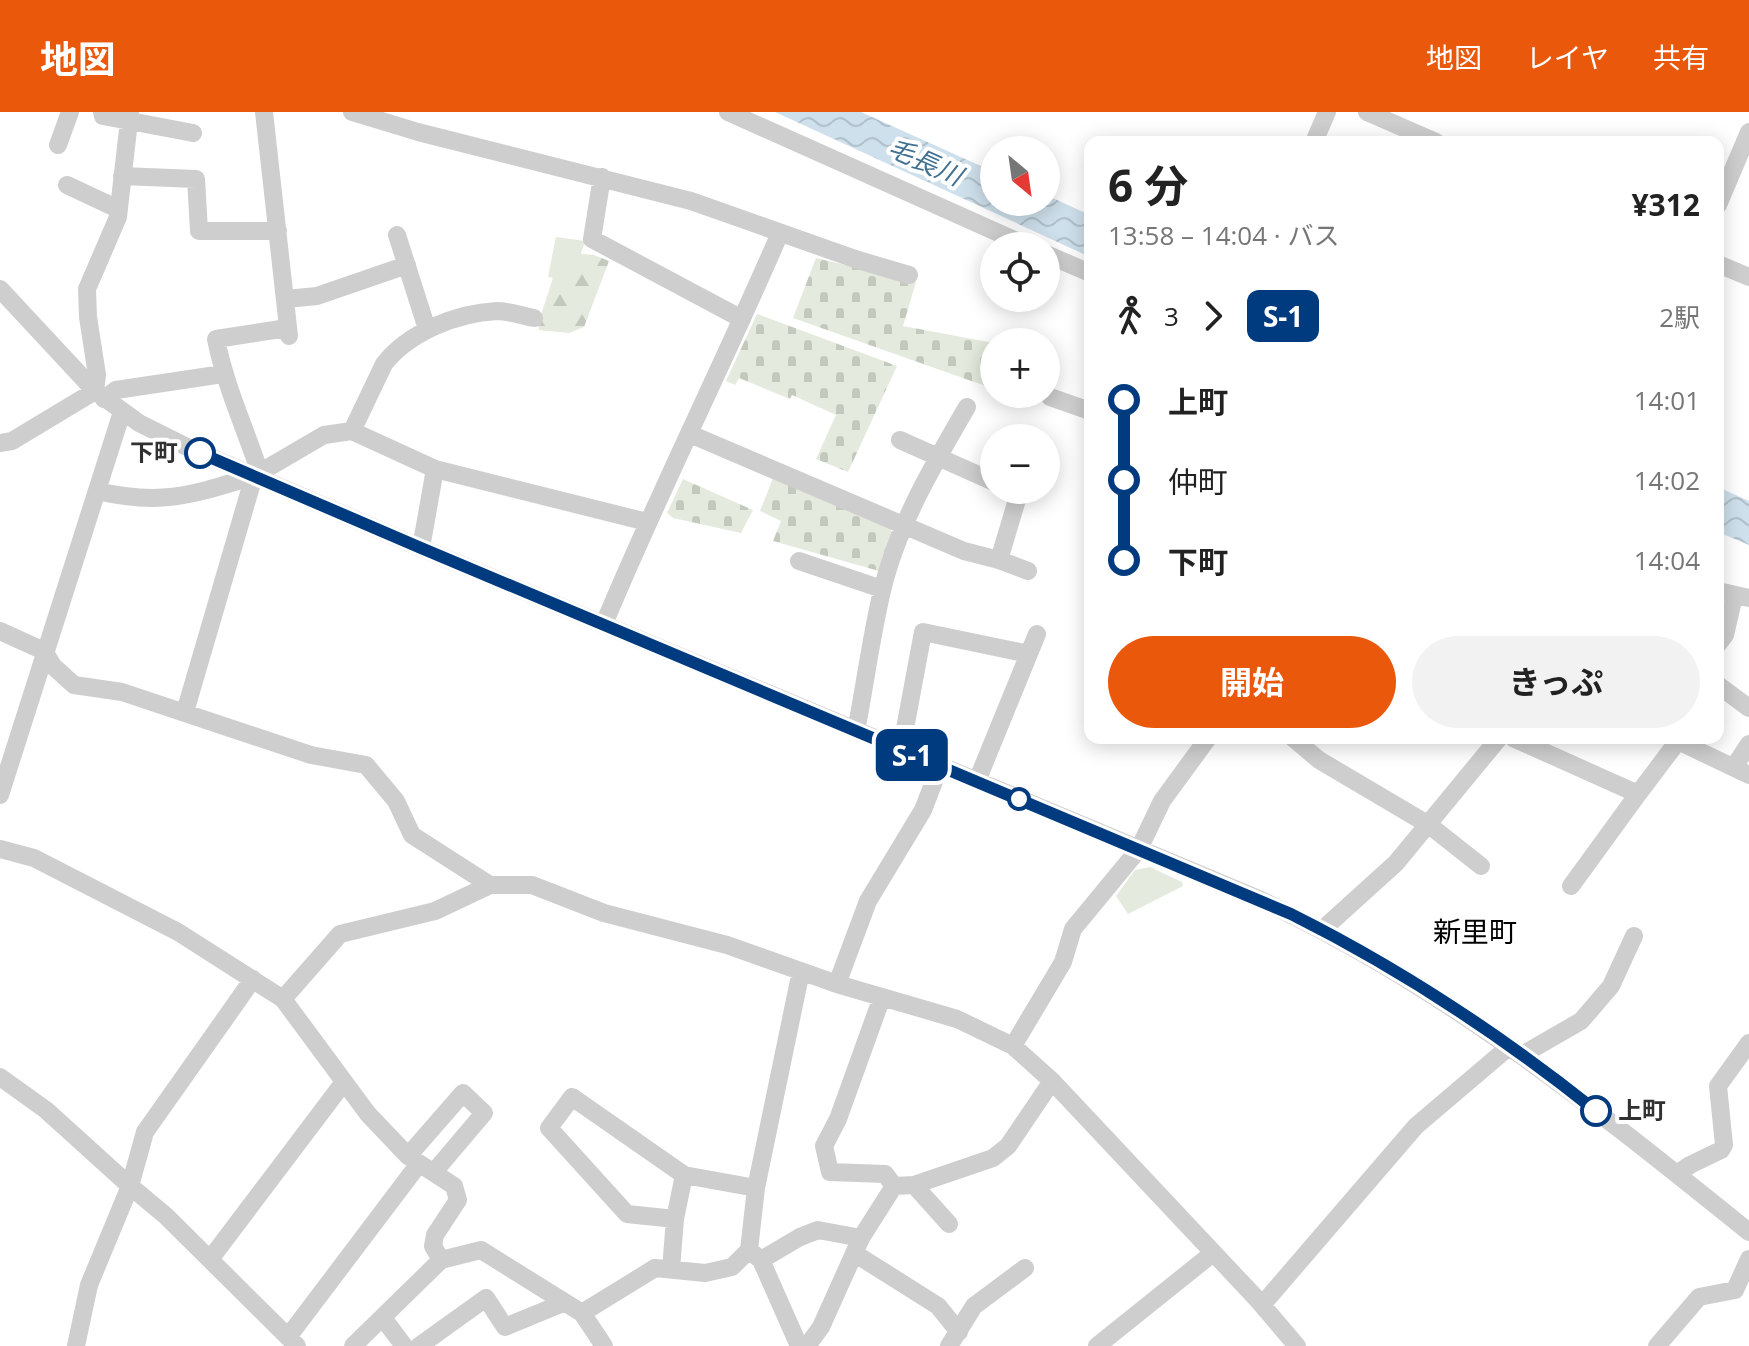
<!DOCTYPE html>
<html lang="ja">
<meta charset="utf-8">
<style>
body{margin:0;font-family:"Open Sans","Noto Sans JP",sans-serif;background:#f2f2f2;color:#222;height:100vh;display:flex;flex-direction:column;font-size:30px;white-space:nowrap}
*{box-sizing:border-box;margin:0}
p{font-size:26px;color:#767676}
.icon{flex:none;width:44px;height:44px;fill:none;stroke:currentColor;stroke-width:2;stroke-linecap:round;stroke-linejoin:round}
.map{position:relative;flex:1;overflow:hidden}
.drawer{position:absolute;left:1084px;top:24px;width:640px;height:608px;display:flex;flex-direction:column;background:#fff;border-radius:16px;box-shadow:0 4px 20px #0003}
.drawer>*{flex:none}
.badge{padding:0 16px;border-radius:12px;font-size:28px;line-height:52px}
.needle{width:52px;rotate:151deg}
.fabs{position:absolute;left:980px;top:24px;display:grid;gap:16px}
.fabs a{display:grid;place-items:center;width:80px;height:80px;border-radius:50%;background:#fff;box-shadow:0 4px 20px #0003;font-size:40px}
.map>.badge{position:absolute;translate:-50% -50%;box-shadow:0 0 0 4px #fff}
.legs{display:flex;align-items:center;gap:12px;height:88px;padding:0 24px;font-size:26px}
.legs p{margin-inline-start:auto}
.headline{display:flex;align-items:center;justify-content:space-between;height:136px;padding:0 24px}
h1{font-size:44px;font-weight:700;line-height:60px}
.button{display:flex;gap:16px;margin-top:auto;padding:16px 24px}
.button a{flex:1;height:92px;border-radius:48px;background:#ea580c;color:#fff;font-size:32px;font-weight:700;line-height:92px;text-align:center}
.button a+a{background:#f2f2f2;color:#222}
ul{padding:0 24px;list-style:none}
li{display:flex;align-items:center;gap:28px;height:80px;font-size:30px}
li i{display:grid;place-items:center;width:12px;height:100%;margin:0 10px;background:currentColor}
li i::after{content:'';width:20px;height:20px;margin:-10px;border:6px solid;border-radius:50%;background:#fff}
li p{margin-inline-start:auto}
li:first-child i{background:linear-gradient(#0000 50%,currentColor 0)}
li:last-child i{background:linear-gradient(currentColor 50%,#0000 0)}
header{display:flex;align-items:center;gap:48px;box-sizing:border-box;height:112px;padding:0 40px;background:#ea580c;color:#fff}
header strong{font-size:38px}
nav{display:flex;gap:44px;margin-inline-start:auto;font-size:28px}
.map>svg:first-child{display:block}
</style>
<header>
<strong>地図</strong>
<nav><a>地図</a><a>レイヤ</a><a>共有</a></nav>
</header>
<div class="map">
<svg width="1749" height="1234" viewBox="0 0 1749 1234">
<defs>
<pattern id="forest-firs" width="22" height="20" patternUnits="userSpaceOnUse" patternTransform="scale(2)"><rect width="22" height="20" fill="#e4eadd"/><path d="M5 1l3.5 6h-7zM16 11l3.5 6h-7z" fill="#c4c9be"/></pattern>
<pattern id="cemetery-stones" width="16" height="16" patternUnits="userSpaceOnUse" patternTransform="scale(2)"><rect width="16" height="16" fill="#e4eadd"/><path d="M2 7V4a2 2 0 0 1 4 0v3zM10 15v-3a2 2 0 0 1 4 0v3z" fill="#c4c9be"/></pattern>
<pattern id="water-waves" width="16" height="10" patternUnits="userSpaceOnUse" patternTransform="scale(2)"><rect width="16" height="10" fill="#cee0ec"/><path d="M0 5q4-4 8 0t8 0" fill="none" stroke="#b1c1cb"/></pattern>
</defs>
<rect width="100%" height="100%" fill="#fff"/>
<!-- forest -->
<path fill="url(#forest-firs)" d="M558 140 594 143 609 149 584 215 569 221 539 218 538 212 552 169Z"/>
<!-- cemetery -->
<path fill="url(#cemetery-stones)" d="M816 146 916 170 903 214 994 231V277L793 206Z
M757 202 897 254 848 360 816 347 836 303 792 283 790 287 739 266 735 273 726 269Z
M773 366 889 415 893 422 879 459 773 429 781 409 760 399Z
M683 367 753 398 741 421 673 406 667 401Z"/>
<!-- park -->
<path fill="#e4eadd" d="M556 125 585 129 572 169 548 165Z
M1150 755 1182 770 1183 774 1128 802 1116 784 1135 758Z"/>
<!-- water -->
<path fill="url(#water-waves)" d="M775 0H861L994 60V90H1046V83L1090 103V145Z
M1718 375 1749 389V433L1718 420Z"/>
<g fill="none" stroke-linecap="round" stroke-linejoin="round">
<!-- minor -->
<path stroke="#cecece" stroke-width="18" d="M102 0 103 4 193 21
M264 0 289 224
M352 0 418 20 691 89 855 147 909 163
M728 0 1028 134
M1367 0 1436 30
M1314 30 1327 0
M58 33 70 0
M122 64 196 67 199 119H278
M602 65 592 127 742 207
M67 73 118 97
M1718 93 1749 20
M397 123 427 217
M1046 142 1090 161
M1718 152 1749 165
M0 177 95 279 139 311 185 334 421 436 1254 785C1438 869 1592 994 1749 1120
M286 187 317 184 407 153
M1050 285 1090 299
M104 287 116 278 223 262
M352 319 384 252C409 220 457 201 497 199 509 199 523 204 534 206
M690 322 964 439 999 448 1028 459
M900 328 994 370
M0 331 12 329 95 279 97 263 88 205 87 177 118 105 130 0
M435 357 647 410
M260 361C245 316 225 273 216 227L287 216
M97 379C162 394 192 383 254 364
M999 448 1019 381 1012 378
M799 449 882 477
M1718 479 1749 486
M604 512C659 380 723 253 780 121
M0 519 44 539 53 554 74 573 122 580 311 643 366 653 396 689 412 723 490 773H532L604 801 727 833 837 872 957 907 1013 934 1052 969 1256 1186 1297 1234
M1718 532 1725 523 1734 484
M1718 573 1749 596
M185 600 254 364 324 323 352 319 435 357 421 436
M856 619C865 573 871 525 882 479 897 414 934 352 967 295
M1293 626 1319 648 1429 713 1481 754
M1513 626 1638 682 1678 629 1749 663
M901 638 923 520 1029 542
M1734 655 1749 632
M977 669 1037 522
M0 683 122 300
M0 737 34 746 178 820 283 887 368 1002 408 1044 454 1074 458 1088 435 1123 433 1134 441 1148 353 1234
M1571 774 1638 682
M1322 818 1396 751 1499 626
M837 872 868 789 923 698 940 654
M882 885 838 1007 824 1034 830 1060 885 1062 894 1074 914 1073 949 1112
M283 887 340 822 435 799 490 773
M1013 934 1063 850 1073 817 1139 737 1162 689 1208 626
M1522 943 1581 909 1611 874 1634 824
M0 965 46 998 130 1074 166 1104 297 1234
M408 1044 463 981 484 1001 434 1060
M1677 1062 1690 1053 1721 1038 1724 1033 1718 974 1749 931
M684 1063 675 1107 627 1102 549 1016 572 985 684 1063 756 1076
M914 1073 993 1046 1008 1034 1052 969
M749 1138 761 1148 799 1234
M854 1141 938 1194 959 1220
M211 1146 344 970
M441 1148 481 1138 582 1201 604 1234
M761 1148 800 1125 818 1118 861 1126
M671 1157 675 1107
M1262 1193 1416 1014 1510 934
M582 1201 655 1156 705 1161 732 1155 749 1138 756 1076 801 859
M383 1206 404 1234
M288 1225 418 1053
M76 1234 89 1173 130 1074 145 1020 253 867
M419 1234 486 1186 505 1215 563 1191
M807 1234 821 1215 861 1126 894 1074
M949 1234 974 1194 1025 1156
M1097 1234 1213 1141
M1657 1234 1699 1185 1735 1178 1749 1147"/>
</g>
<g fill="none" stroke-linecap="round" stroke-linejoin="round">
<defs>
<path id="line-1" d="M200 341 421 436 1291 802C1399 856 1501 923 1596 999"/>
</defs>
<!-- line-1 casing -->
<use href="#line-1" stroke="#fff" stroke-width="18"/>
<!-- line-1 -->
<use href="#line-1" stroke="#003b80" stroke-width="12"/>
</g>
<!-- markers -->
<g fill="#fff" stroke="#003b80" stroke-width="4">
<circle cx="200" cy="341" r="14"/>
<circle cx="1019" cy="687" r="10"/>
<circle cx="1596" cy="999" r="14"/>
</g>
<g text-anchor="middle" stroke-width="8" stroke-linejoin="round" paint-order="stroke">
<!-- stop labels -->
<g font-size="24" font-weight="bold" fill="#313131" stroke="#fff" text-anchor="end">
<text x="178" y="349">下町</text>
<text x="1618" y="1007" text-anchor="start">上町</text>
</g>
<!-- water labels -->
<g font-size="26" font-style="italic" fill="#417192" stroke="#fff">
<text transform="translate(925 50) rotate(24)" y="9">毛長川</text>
</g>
<!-- quarter labels -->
<g font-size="28" fill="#000" stroke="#fff">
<text x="1475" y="830">新里町</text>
</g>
</g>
</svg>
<div class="fabs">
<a><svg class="needle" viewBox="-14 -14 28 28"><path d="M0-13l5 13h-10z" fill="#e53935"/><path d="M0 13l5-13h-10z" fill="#767676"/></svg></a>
<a><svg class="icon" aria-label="locate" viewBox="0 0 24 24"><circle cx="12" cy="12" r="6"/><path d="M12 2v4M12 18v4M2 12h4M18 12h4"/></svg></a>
<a>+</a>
<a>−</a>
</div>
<b class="badge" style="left:912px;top:643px;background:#003b80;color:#fff">S-1</b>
<section class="drawer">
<div class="headline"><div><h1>6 分</h1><p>13:58 – 14:04 · バス</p></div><b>¥312</b></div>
<div class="legs"><svg class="icon" aria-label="walk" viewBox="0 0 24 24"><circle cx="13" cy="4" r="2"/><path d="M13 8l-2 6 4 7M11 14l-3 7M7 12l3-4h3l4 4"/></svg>3<svg class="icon" aria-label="forward" viewBox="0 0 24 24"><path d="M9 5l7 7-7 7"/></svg><b class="badge" style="background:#003b80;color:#fff">S-1</b><p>2駅</p></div>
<ul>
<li><i style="color:#003b80"></i><b>上町</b><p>14:01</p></li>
<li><i style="color:#003b80"></i><span>仲町</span><p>14:02</p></li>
<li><i style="color:#003b80"></i><b>下町</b><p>14:04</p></li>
</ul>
<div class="button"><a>開始</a><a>きっぷ</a></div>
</section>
</div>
